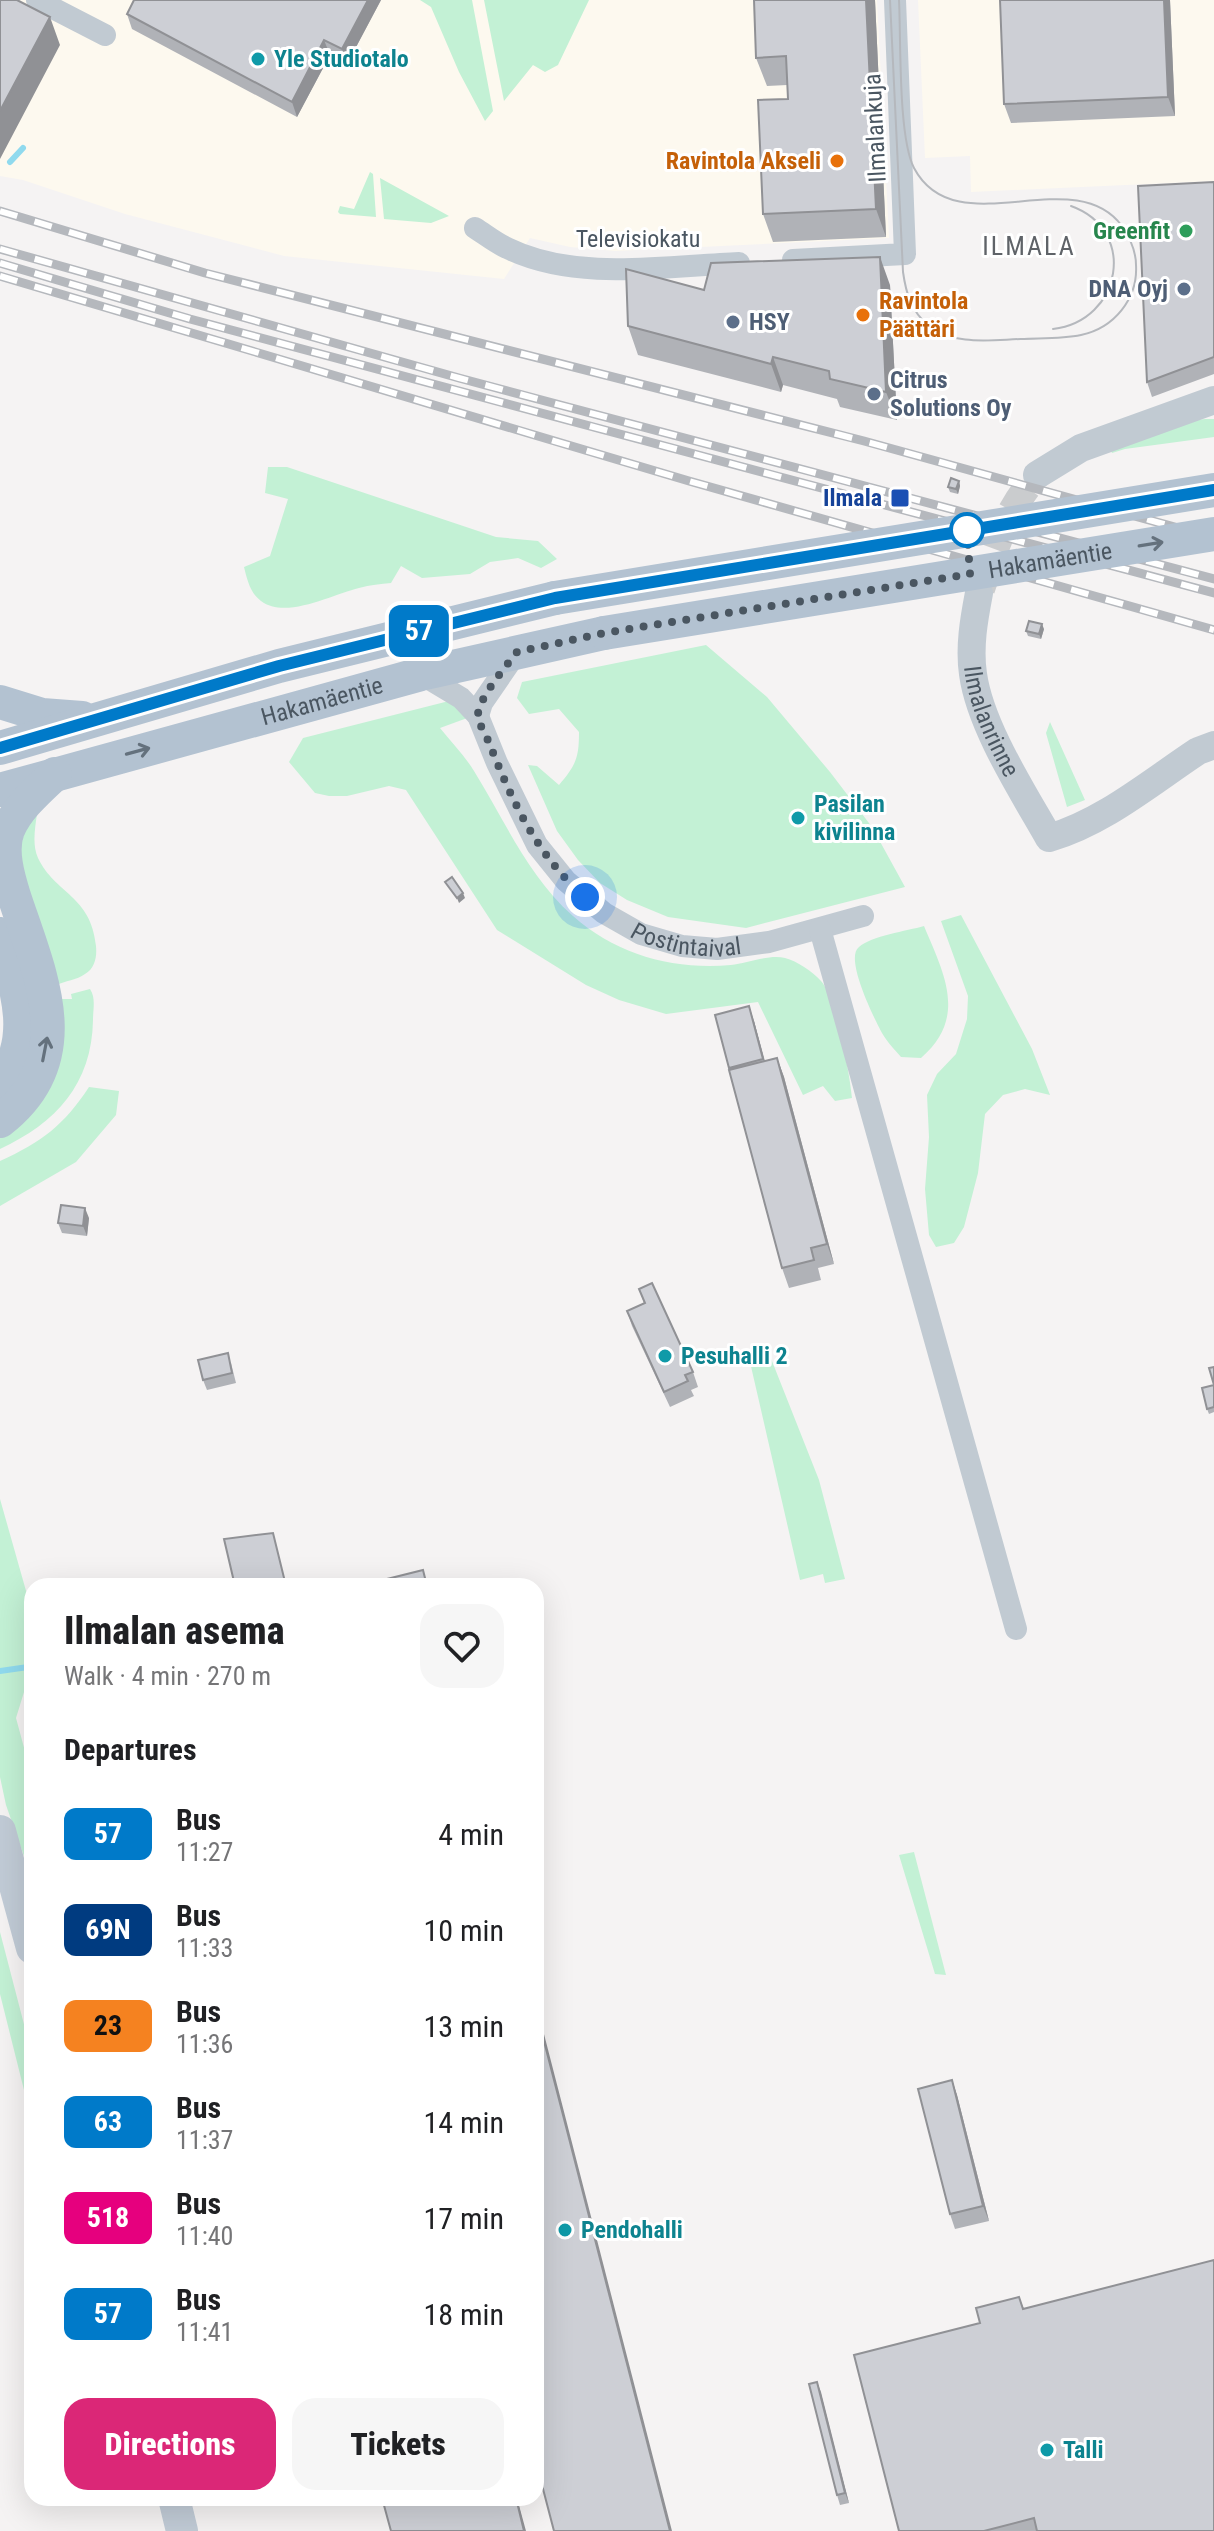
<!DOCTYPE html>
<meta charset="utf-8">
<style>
body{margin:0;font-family:"Roboto Condensed",sans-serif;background:#f6f6f6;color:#202124;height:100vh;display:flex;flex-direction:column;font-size:30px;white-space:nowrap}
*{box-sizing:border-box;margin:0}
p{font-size:26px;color:#757577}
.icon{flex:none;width:44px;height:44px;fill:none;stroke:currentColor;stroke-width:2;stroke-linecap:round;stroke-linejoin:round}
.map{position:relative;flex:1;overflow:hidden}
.drawer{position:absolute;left:24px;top:1578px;width:520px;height:928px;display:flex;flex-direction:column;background:#fff;border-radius:24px;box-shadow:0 8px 32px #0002}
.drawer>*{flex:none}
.badge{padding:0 16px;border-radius:12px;font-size:28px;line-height:52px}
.you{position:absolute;width:40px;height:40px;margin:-20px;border:6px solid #fff;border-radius:50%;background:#1a73e8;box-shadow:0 0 0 12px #1a73e833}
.map>.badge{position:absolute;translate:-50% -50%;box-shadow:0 0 0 4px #fff}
h2{padding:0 40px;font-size:30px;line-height:72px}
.round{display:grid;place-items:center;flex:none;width:84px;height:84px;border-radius:24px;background:#f6f6f6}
.headline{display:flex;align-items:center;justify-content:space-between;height:136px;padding:0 40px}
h1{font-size:38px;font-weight:800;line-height:60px}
.primary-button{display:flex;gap:16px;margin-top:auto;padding:16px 40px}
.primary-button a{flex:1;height:92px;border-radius:24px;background:#db2777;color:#fff;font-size:32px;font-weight:800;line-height:92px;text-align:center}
.primary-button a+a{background:#f6f6f6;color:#202124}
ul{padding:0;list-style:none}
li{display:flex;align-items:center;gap:24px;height:96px;padding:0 40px}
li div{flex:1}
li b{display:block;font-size:30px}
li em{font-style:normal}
li .badge{min-width:88px;font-weight:700;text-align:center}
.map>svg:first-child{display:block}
</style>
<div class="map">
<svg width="1214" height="2531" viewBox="0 0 1214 2531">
<rect width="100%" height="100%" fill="#f5f3f3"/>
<!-- commercial -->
<path fill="#fdf9ef" d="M0 0H877L889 238 615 251 570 247 530 238 504 279 284 256 125 214 23 180 0 176Z
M918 0H1214V181L971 192 970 156 925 158Z"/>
<!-- green -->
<path fill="#c3f1d5" d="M420 0H472L493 111 485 121 459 72 431 7Z
M484 0H589L558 65 545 72 533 65 504 101Z
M370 172 373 174 376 217 340 214 338 212 340 206 354 209Z
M380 178 449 216 431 223 384 219Z
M1205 419H1214V437L1125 449 1112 453 1110 449 1189 421Z
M268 467H287L496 537 538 541 557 559 541 568 518 558 490 562 470 574 422 578 401 566 391 583C381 584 370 585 359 588 333 594 286 620 261 601 250 593 247 579 244 567L270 556 288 499 265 493Z
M706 645 767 697 830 772 872 827 905 887 746 928 668 917 627 900 600 883 578 860 557 831 528 765 537 766 559 785C576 765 579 758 579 732L559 709 529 714 517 698 522 682Z
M449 701 470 717 440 728C451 742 465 756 474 771 505 821 528 876 573 916 617 955 673 970 731 965 747 963 770 954 785 958 797 961 813 972 821 981 836 997 850 1075 852 1098L835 1101 823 1086 803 1095 758 1002 666 1014 619 1000 586 985 497 930 406 790 389 786 347 796H329L315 793 289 762 303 738Z
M1050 722 1085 800 1067 807 1046 733Z
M37 814C35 828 32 845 38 858 55 894 91 895 96 946 97 957 95 968 85 974 77 980 65 981 56 985L18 858 25 829Z
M961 915 1032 1049 1050 1095 1025 1089 1003 1095 985 1114 978 1173 964 1227 954 1243 936 1247 929 1235 925 1189 929 1137 927 1095 937 1074 956 1054 967 1019 968 996 941 921Z
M924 926C944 974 968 1017 921 1058L901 1057C895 1050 887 1042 882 1033 874 1018 844 958 859 947 871 936 907 931 924 926Z
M90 989C96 998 93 1009 93 1020 92 1084 56 1123 0 1149V1138L10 1131 59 999H72L71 994Z
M89 1087 119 1091 116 1115 76 1162 0 1206V1161C42 1142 64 1125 89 1087Z
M770 1356 819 1480 845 1579 825 1583 823 1574 800 1580 750 1362Z
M0 1499 32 1612V1666L16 1718 32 1777V1879L6 1805 0 1777Z
M914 1852 946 1975 935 1974 899 1855Z
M0 1932 32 2055V2122L0 1994Z"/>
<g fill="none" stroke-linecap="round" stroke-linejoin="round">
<!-- stream -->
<path stroke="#90daee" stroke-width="6" d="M10 162 23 148
M0 1671 28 1667"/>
<!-- tertiary-tunnel -->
<path stroke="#caccce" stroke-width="28" stroke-dasharray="28 14" stroke-linecap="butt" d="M981 589C996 545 1006 511 1037 475"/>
<!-- minor -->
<g stroke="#c1cad2" stroke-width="22">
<path d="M37 0 105 35"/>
<path d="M475 228C486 235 496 243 507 248 576 282 665 266 739 263"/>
<path d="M793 260 905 254 895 0"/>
<path id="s1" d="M421 674 461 698 478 716 497 763 537 845 566 881 604 913 641 934 682 946 717 949 769 942 863 916"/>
<path d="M478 716 482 703 517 652"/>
<path d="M820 929 1016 1629"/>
</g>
<!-- tertiary -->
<g stroke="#c1cad2" stroke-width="28">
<path d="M1037 475 1081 448 1214 400"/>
<path id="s2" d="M979 593C974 619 969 647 973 674 980 726 1023 792 1049 838 1104 822 1151 782 1198 751L1214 745"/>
</g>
<!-- secondary -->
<path stroke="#c1cbd6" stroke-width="32" d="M0 1831 32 1948
M174 2498 182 2531"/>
<!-- primary -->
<g stroke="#b3c2d1" stroke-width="34">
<path d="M0 702 42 715 82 718"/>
<path d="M0 748 279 666 555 598"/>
<path id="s3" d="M0 790 421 674 604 633"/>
<path d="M0 934C15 983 37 1039 0 1083"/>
<path d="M0 1121C81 1058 40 975 14 896 8 877 0 850 8 830 17 808 38 790 55 774"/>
</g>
<!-- tram -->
<path stroke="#b5b8bd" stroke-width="2" d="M890 0 903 272C906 293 911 311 928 325 954 346 990 340 1021 339 1041 338 1062 339 1081 335 1114 328 1138 299 1136 265 1136 251 1130 238 1122 226 1073 160 956 247 914 168 898 137 901 39 899 0
M1053 329C1122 321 1138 230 1071 206"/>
<defs>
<path id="rail" d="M0 211 205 273 864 441 1214 538
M0 249 459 378 1214 579
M0 263 190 319 1214 593
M0 276 689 481 1214 630"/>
</defs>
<!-- rail casing -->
<use href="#rail" stroke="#b5b8bd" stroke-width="9"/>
<!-- rail -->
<use href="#rail" stroke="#fff" stroke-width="6" stroke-dasharray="18" stroke-linecap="butt"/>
<!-- primary-bridge -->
<g stroke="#b3c2d1" stroke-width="34">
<path d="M555 598 1214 490"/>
<path id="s4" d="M604 633 1214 534"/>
</g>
</g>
<!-- wall -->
<path fill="#b0b2b7" d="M134 0H381L347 64 330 55 297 117 132 29 127 14Z
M875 0 886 237 773 242 763 214 788 99 787 85 767 86 756 58Z
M1000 0H1170L1175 116 1011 123 1004 104Z
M1214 182V374L1152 397 1147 382Z
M890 285 897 420 840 407 837 399 783 385 781 392 638 355 628 326 704 290Z
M959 481 960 486 958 494 950 492 948 487Z
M1044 629 1041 639 1028 636 1026 631Z
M715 1015 754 1021 765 1061 777 1058 784 1077 834 1264 818 1268 821 1280 789 1288 782 1268Z
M89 1218 87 1236 62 1233 58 1223Z
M639 1289 693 1372 698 1387 691 1390 694 1396 670 1407 632 1326 627 1311 644 1303Z
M231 1363 236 1383 207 1390 203 1380Z
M1214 1367V1412L1209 1414 1207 1409 1214 1385Z
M952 2080 957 2095 989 2221 955 2229 950 2214Z
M1019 2297 1024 2309 1214 2531H899L980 2323Z
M817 2382 849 2503 840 2505 837 2495Z"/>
<!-- shaded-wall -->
<path fill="#909195" d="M368 0H381L347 64 342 49Z
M866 0H875L886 237 876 209Z
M1164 0H1170L1175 116 1168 97Z
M50 17 60 45 0 159V111Z
M324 40 330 55 297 117 292 102Z
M880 257 890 285 897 420 886 392Z
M773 357 783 385 781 392 771 364Z
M959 481 960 486 958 494 956 489Z
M1042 624 1044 629 1041 639 1039 634Z
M463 893 465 898 459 903 457 898Z
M749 1006 754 1021 768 1074 763 1059Z
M777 1058 784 1077 834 1264 827 1244Z
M85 1208 89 1218 87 1236 83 1226Z
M536 2003 672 2531H670L536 2010Z
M952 2080 957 2095 989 2221 983 2206Z
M817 2382 821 2392 849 2503 845 2493Z
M516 2498H517L526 2531H524Z"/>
<!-- building -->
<path fill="#cdcfd5" stroke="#909195" stroke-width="2" d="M0 0H17L50 17 0 111Z
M134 0H368L342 49 324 40 292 102 127 14Z
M754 0H866L876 209 763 214 758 100 788 99 786 56 756 58Z
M1000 0H1164L1168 97 1004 104Z
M1214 182V357L1147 382 1138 186Z
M880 257 886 392 830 379 829 371 773 357 771 364 628 326 626 269 704 290 711 263Z
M951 478 959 481 956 489 948 487Z
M1029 621 1042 624 1039 634 1026 631Z
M452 877 463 893 457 898 445 882Z
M749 1006 763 1059 729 1068 715 1015Z
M777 1058 827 1244 811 1248 814 1260 782 1268 729 1070Z
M61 1205 85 1208 83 1226 58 1223Z
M652 1283 693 1372 685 1375 688 1381 664 1392 627 1311 645 1303 639 1289Z
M228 1353 232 1373 203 1380 198 1360Z
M1214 1367V1407L1207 1409 1202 1388 1214 1385 1209 1368Z
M273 1533 286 1586H235L224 1539Z
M423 1570 427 1586H368L367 1584Z
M536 2010 670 2531H554L536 2462Z
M952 2080 983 2206 950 2214 918 2089Z
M1214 2260V2531H1037L1034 2518 984 2531H899L854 2355 980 2323 976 2308 1019 2297 1023 2309Z
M817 2382 845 2493 837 2495 809 2384Z
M382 2498H516L524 2531H391Z"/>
<!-- one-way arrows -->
<defs><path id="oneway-shaft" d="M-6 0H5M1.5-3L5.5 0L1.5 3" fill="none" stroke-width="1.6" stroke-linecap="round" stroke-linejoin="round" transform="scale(2)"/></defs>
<g stroke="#64717d">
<use href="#oneway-shaft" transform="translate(1151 544) rotate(-9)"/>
<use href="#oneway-shaft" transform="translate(138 751) rotate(-15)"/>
<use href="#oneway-shaft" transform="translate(45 1049) rotate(-79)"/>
</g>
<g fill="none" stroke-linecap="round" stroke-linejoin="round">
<defs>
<path id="line" d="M0 748 279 666 555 598 1214 490"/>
</defs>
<!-- line casing -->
<use href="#line" stroke="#fff" stroke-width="18"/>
<!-- line -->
<use href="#line" stroke="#007ac9" stroke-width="12"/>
<!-- walk -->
<path stroke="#4a5661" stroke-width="8" stroke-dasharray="0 14.4" d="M585 897C538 857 512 801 490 745 487 737 479 725 478 716 477 700 507 665 517 652L604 633 970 574 967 530"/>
</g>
<!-- markers -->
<g fill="#0f9aa8" stroke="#fff" stroke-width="3">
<circle cx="258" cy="59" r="8"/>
<circle cx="798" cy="818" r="8"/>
<circle cx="665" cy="1356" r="8"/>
<circle cx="565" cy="2230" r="8"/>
<circle cx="1047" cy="2450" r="8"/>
</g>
<g fill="#e8710a" stroke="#fff" stroke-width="3">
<circle cx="837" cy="161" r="8"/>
<circle cx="863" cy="315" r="8"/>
</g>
<circle fill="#2e9e5b" stroke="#fff" stroke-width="3" cx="1186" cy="231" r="8"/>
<g fill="#5c6f8a" stroke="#fff" stroke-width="3">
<circle cx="1184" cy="289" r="8"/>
<circle cx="733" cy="322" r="8"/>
<circle cx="874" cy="394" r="8"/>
</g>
<rect fill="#1a4fb4" stroke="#fff" stroke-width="3" x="890" y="488" width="20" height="20" rx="4"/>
<circle fill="#fff" stroke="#007ac9" stroke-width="4" cx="967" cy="530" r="16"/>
<g text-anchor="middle" stroke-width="6" stroke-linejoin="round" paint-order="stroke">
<!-- culture labels -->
<g font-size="24" font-weight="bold" fill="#0d838f" stroke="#fff" text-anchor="start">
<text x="274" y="67">Yle Studiotalo</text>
<text x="814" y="812">Pasilan<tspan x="814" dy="28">kivilinna</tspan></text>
<text x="681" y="1364">Pesuhalli 2</text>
<text x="581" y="2238">Pendohalli</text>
<text x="1063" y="2458">Talli</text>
</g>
<!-- street labels -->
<g font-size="24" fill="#4a5661" stroke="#fff">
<text transform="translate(875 128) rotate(-93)" y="8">Ilmalankuja</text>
<text x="638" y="247">Televisiokatu</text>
<text dy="8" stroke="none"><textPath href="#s4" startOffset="452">Hakamäentie</textPath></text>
<text dy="8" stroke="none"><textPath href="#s3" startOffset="334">Hakamäentie</textPath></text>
<text dy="8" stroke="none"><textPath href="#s2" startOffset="132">Ilmalanrinne</textPath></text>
<text dy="8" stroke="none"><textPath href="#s1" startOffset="398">Postintaival</textPath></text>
</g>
<!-- food labels -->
<g font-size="24" font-weight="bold" fill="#c56008" stroke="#fff" text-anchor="end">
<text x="821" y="169">Ravintola Akseli</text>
<text x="879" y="309" text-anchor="start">Ravintola<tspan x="879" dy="28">Päättäri</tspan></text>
</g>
<!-- leisure labels -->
<g font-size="24" font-weight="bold" fill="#27864d" stroke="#fff" text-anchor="end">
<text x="1170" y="239">Greenfit</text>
</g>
<!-- service labels -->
<g font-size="24" font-weight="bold" fill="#4e5e75" stroke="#fff" text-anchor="start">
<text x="1168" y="297" text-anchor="end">DNA Oyj</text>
<text x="749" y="330">HSY</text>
<text x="890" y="388">Citrus<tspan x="890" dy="28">Solutions Oy</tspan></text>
</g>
<!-- transit labels -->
<g font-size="24" font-weight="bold" fill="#164399" stroke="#fff" text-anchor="end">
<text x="882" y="506">Ilmala</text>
</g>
<!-- neighbourhood labels -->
<g font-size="26" letter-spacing="2" fill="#5f6368" stroke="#fff">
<text x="1029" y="255">ILMALA</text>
</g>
</g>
</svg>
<div class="you" style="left:585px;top:897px"></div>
<b class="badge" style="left:419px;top:631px;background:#007ac9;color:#fff">57</b>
<section class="drawer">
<div class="headline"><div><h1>Ilmalan asema</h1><p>Walk · 4 min · 270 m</p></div><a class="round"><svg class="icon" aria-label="heart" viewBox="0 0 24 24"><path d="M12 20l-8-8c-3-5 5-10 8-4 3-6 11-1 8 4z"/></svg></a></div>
<h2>Departures</h2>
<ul>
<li><span class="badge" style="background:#007ac9;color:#fff">57</span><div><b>Bus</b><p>11:27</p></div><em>4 min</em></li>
<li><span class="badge" style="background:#003b80;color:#fff">69N</span><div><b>Bus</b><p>11:33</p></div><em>10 min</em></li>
<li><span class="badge" style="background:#f58220;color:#111">23</span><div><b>Bus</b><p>11:36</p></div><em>13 min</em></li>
<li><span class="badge" style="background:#007ac9;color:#fff">63</span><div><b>Bus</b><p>11:37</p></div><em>14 min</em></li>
<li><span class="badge" style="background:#e6007e;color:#fff">518</span><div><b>Bus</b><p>11:40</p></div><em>17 min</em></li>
<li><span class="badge" style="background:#007ac9;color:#fff">57</span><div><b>Bus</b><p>11:41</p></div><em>18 min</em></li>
</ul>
<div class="primary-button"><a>Directions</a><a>Tickets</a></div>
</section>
</div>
